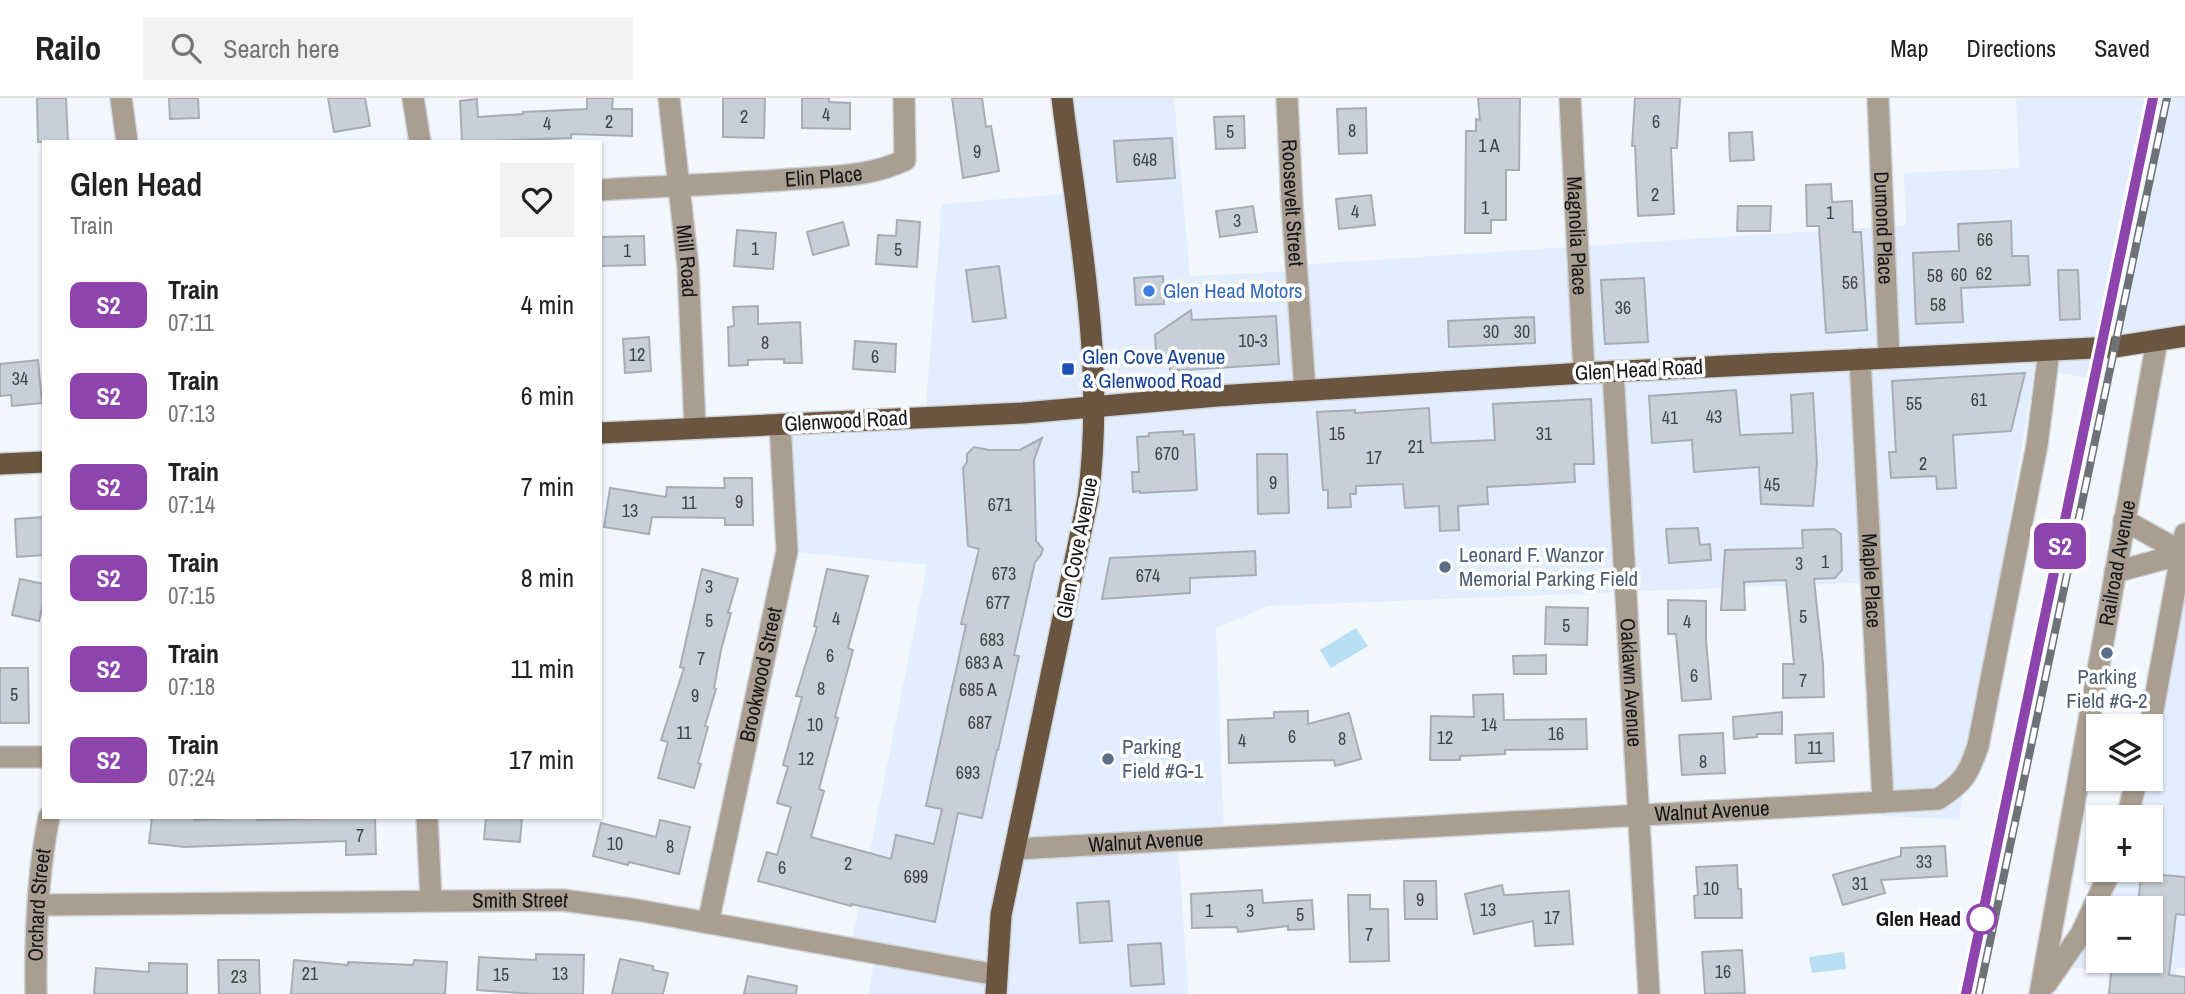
<!DOCTYPE html>
<meta charset="utf-8">
<style>
body{margin:0;font-family:"Archivo Narrow",sans-serif;background:#f2f2f2;color:#222;height:100vh;display:flex;flex-direction:column;font-size:26px;white-space:nowrap}
*{box-sizing:border-box;margin:0}
p{font-size:23px;color:#767676}
.icon{flex:none;width:38px;height:38px;fill:none;stroke:currentColor;stroke-width:2;stroke-linecap:round;stroke-linejoin:round}
.map{position:relative;flex:1;overflow:hidden}
.drawer{position:absolute;left:42px;top:42px;width:560px;height:679px;display:flex;flex-direction:column;background:#fff;border-radius:0px;box-shadow:0 2px 5px #0004}
.drawer>*{flex:none}
.badge{padding:0 14px;border-radius:10px;font-size:24px;line-height:46px}
.fabs{position:absolute;left:2086px;top:616px;display:grid;gap:14px}
.fabs a{display:grid;place-items:center;width:77px;height:77px;border-radius:0px;background:#fff;box-shadow:0 2px 5px #0004;font-size:35px}
.map>.badge{position:absolute;translate:-50% -50%;box-shadow:0 0 0 4px #fff}
.round{display:grid;place-items:center;flex:none;width:74px;height:74px;border-radius:0px;background:#f2f2f2}
.summary{display:flex;align-items:center;justify-content:space-between;height:119px;padding:0 28px}
h1{font-size:33px;font-weight:600;line-height:52px}
ul{padding:0;list-style:none}
li{display:flex;align-items:center;gap:21px;height:91px;padding:0 28px}
li div{flex:1}
li b{display:block;font-size:26px}
li em{font-style:normal}
li .badge{min-width:77px;font-weight:700;text-align:center}
header{display:flex;align-items:center;gap:42px;box-sizing:border-box;height:98px;padding:0 35px;background:#fff;border-bottom:2px solid #e0e0e0}
header strong{font-size:33px}
nav{display:flex;gap:38px;margin-inline-start:auto;font-size:24px}
.search{width:490px;height:63px;background:#f2f2f2;display:flex;align-items:center;gap:18px;box-sizing:border-box;padding:0 24px;border-radius:0px;color:#767676;font-size:26px}
.map>svg:first-child{display:block}
</style>
<header>
<strong>Railo</strong>
<div class="search"><svg class="icon" aria-label="search" viewBox="0 0 24 24"><circle cx="10" cy="10" r="6"/><path d="M15 15l6 6"/></svg>Search here</div>
<nav><a>Map</a><a>Directions</a><a>Saved</a></nav>
</header>
<div class="map">
<svg width="2185" height="896" viewBox="0 0 2185 896">
<rect width="100%" height="100%" fill="#f2f7fe"/>
<!-- built -->
<path fill="#e2edfd" fill-rule="evenodd" d="M1063 0H1174L1190 178 1297 173V167L1906 127 1904 75 2019 70 2016 0H2153L2094 281 2035 270 1959 721 1881 718 1877 484 1268 508 1216 530 1224 738 1178 741 1188 896H869L875 858 850 853 927 467 787 453 781 326 925 319 942 106 1075 95Z
M2166 0H2185V238L2114 249Z
M2185 436V870H2177L2175 880 2058 868 2111 772H2151V719H2127L2137 681H2151V628ZM2098 810H2151V863H2098Z"/>
<!-- water -->
<path fill="#b9dff5" d="M1356 530 1368 548 1331 570 1320 552Z
M1844 854 1846 871 1812 875 1809 859Z"/>
<!-- building -->
<path fill="#c8cfd8" stroke="#a7adb6" stroke-width="2" d="M37 0H66L68 44H38Z
M169 0H198L199 20 170 21Z
M328 0H365L370 28 334 34Z
M587 0H613L612 11H632V38L571 36V40L462 44 460 3 477 1 478 19 523 16V14L587 11Z
M723 0H765L764 40 723 39Z
M802 0H829V4L850 5V31L802 30Z
M952 0H982L986 29 991 28 999 73 963 80Z
M1478 0H1520L1519 72H1506V122H1491V135H1465L1466 33H1476V21L1480 22Z
M1635 0H1680L1677 50H1671L1674 116 1638 118 1635 48H1632Z
M1366 10 1367 55 1339 56 1337 11Z
M1244 18 1245 50 1216 51 1214 19Z
M1752 34 1754 62 1730 63 1729 35Z
M1172 40 1175 80 1117 84 1114 43Z
M1831 86 1832 104 1852 103 1853 134H1861L1867 232 1826 235 1819 128H1807L1806 87Z
M1371 97 1375 127 1339 131 1336 101Z
M1253 108 1257 134 1220 139 1216 113Z
M1738 108H1771L1770 133H1737Z
M897 122 920 124 917 169 876 166 878 137 896 138Z
M2011 123 2012 158H2028L2030 187 1961 190 1963 224 1916 226 1913 155 1959 153 1958 126Z
M843 124 849 147 813 157 807 134Z
M737 132 776 135 773 171 734 168Z
M644 138 645 167 600 168V139Z
M999 168 1006 220 973 224 966 172Z
M2058 172H2078L2080 221 2060 222Z
M1163 178 1164 206 1136 207 1134 180Z
M1644 180 1648 244 1605 246 1601 182Z
M758 208V226L800 224 802 265H784V261L748 262V267L729 268 728 229 734 228 733 209Z
M1191 212 1192 222 1276 218 1279 266 1170 273V261L1156 254 1155 237Z
M1534 219 1535 245 1449 249 1448 223Z
M649 239 651 273 625 275 623 241Z
M855 243 896 246 895 274 853 271Z
M38 262 42 305 12 308 11 297 0 298V266Z
M2025 275 2011 333 1953 337 1956 390 1937 391 1936 378 1891 380 1889 354H1896L1892 283Z
M1736 292 1740 337 1793 335 1791 297 1813 295 1817 366 1813 408 1761 406 1759 369 1694 374 1692 342 1652 345 1649 298Z
M1591 301 1594 366H1574L1575 384 1487 389 1488 406 1458 408 1459 432 1440 433 1439 408 1405 410 1403 386 1356 388V396H1350L1351 409 1328 410V392H1323L1317 314 1355 312V315L1429 310 1431 345 1495 342 1493 306Z
M1183 333V337L1194 336 1197 392 1140 395V393L1133 394 1132 374H1139L1137 339 1149 338V335Z
M1042 340 1034 362 1036 443 1043 451 1041 457 1035 464 1014 557 1019 558 998 652H997L982 720 958 715 935 824 851 806V808L758 783 767 754 777 757 791 709 777 705 788 669 783 667 802 599 796 598 817 529 814 528 827 471 868 478 848 550 853 552 835 619 838 620 819 691 824 693 811 739 891 761 896 737 934 746 942 711 926 708 966 527 961 526 979 451 968 448 963 370 967 364V356L974 349 989 352H1020Z
M1257 356H1287L1289 415 1258 416Z
M724 380H752L753 427H725V420L652 419 649 436 604 429 610 390 666 399 667 389 725 390Z
M44 419V457L17 459 15 421Z
M1698 430 1700 447 1710 446 1711 462 1669 465 1666 431Z
M1834 431 1841 436 1842 472 1835 480 1814 481 1823 566 1824 599 1783 600V566H1794L1786 482 1744 484 1745 512H1721L1725 452 1803 450 1802 432Z
M1255 453 1256 477 1190 480V495L1102 501 1110 460Z
M702 471 738 481 728 515H731L721 552 714 590 716 591 705 628 708 629 698 665 701 666 694 690 658 680 668 644 661 642 684 570 680 569Z
M20 481 44 486V502L39 523 12 517Z
M1668 502 1706 503V542L1711 601 1682 603 1676 536H1668Z
M1546 509 1588 510 1587 547 1545 546Z
M1546 557V576H1514L1513 558Z
M0 570H28L29 625H0Z
M1503 596 1504 622 1586 621 1587 651 1505 652V656L1460 658V662H1430L1431 618 1474 619 1473 597Z
M1308 613V626L1349 615 1361 661 1335 668 1334 662 1229 665 1228 622 1274 620V614Z
M1782 614V636H1757V639L1734 641 1733 619Z
M1723 635 1725 675 1682 677 1679 637Z
M1833 635 1834 663 1796 665 1795 637Z
M152 719H194V722L257 719V722L375 719 376 756 346 757V743L185 749 149 745Z
M486 719H522L520 744 484 741Z
M660 722 690 729 679 776 629 764 628 767 593 758 601 725 656 739Z
M1945 748 1947 778 1881 782 1885 795 1843 807 1833 777 1901 758V750Z
M1737 767 1738 791H1741L1742 820H1695L1694 798 1698 797 1696 769Z
M2141 775 2185 779V817L2176 816 2169 877 2185 879V896H2109L2112 863H2151V810H2138Z
M1404 783H1436L1437 821H1405Z
M1502 787 1504 797 1569 793 1573 846 1535 848 1533 823 1474 836 1465 796Z
M1262 792 1263 805 1312 802 1314 831 1288 832V828L1238 834 1237 829 1192 830 1191 796Z
M1348 797H1370V811H1388L1389 863 1350 864Z
M1109 803 1112 843 1080 845 1077 805Z
M1161 845 1164 886 1131 888 1128 847Z
M1742 852 1745 895 1705 896 1702 854Z
M536 856 584 857 583 896H535L477 892 479 859 536 862Z
M620 861 653 868V872L668 875 663 896H612Z
M218 862H259L260 896H219Z
M294 862 348 867V864L413 867 414 862 447 864 445 896H291Z
M149 865 187 866V896H94L96 870 149 874Z
M748 878 797 888 796 896H744Z"/>
<g fill="none" stroke-linecap="round" stroke-linejoin="round">
<defs>
<g id="minor">
<path d="M121 0 127 44"/>
<path d="M413 0 420 44"/>
<path id="s1" d="M669 0 688 169 695 329"/>
<path id="s2" d="M1287 0 1292 106 1305 293"/>
<path id="s3" d="M1570 0 1584 275"/>
<path id="s4" d="M1878 0 1889 260"/>
<path id="s5" d="M600 92C665 88 730 86 795 81 833 78 870 79 905 62L904 0"/>
<path id="s6" d="M1860 261 1883 704"/>
<path id="s7" d="M1613 273 1649 896"/>
<path d="M2124 422 2185 456"/>
<path d="M2115 474 2182 456"/>
<path d="M2150 628 2185 436"/>
<path d="M0 659H44"/>
<path d="M427 719 431 802"/>
<path d="M2127 719 2137 681"/>
<path id="s8" d="M1015 751 1938 701C1964 684 1968 677 1978 648L2037 347 2049 253"/>
<path id="s9" d="M39 807 562 802 637 812 997 877"/>
<path id="s10" d="M708 825 787 453 780 326"/>
<path d="M2046 886 2081 836 2111 772"/>
<path id="s11" d="M36 896C35 837 37 778 49 719"/>
<path id="s12" d="M2040 896 2157 243"/>
</g>
<path id="major" d="M600 335 1023 315 1217 298 1584 275 2114 249 2185 238
M0 366 44 364
M996 896 1001 817 1088 400C1106 266 1078 132 1062 0"/>
</defs>
<!-- minor casing -->
<use href="#minor" stroke="#cfd3da" stroke-width="24"/>
<!-- major casing -->
<use href="#major" stroke="#cfd3da" stroke-width="24"/>
<!-- minor -->
<use href="#minor" stroke="#aa9e91" stroke-width="21"/>
<!-- major -->
<use href="#major" stroke="#6a5640" stroke-width="21"/>
<defs>
<path id="rail" d="M1966 896 2153 0
M1979 896 2167 0"/>
</defs>
<!-- rail casing -->
<use href="#rail" stroke="#6e7177" stroke-width="8"/>
<!-- rail -->
<use href="#rail" stroke="#fff" stroke-width="5" stroke-dasharray="16" stroke-linecap="butt"/>
</g>
<g fill="none" stroke-linecap="round" stroke-linejoin="round">
<defs>
<path id="line" d="M1966 896 2153 0"/>
</defs>
<!-- line casing -->
<use href="#line" stroke="#fff" stroke-width="16"/>
<!-- line -->
<use href="#line" stroke="#8e44ad" stroke-width="10"/>
</g>
<!-- markers -->
<circle fill="#3f7fe0" stroke="#fff" stroke-width="2.5" cx="1149" cy="193" r="7"/>
<rect fill="#1a4fb4" stroke="#fff" stroke-width="2.5" x="1061" y="264" width="14" height="14" rx="3.5"/>
<g fill="#5c6f8a" stroke="#fff" stroke-width="2.5">
<circle cx="1445" cy="469" r="7"/>
<circle cx="2107" cy="555" r="7"/>
<circle cx="1108" cy="661" r="7"/>
</g>
<circle fill="#fff" stroke="#8e44ad" stroke-width="3.5" cx="1982" cy="821" r="14"/>
<g text-anchor="middle" stroke-width="7" stroke-linejoin="round" paint-order="stroke">
<!-- number labels -->
<g font-size="18" fill="#42454a">
<text x="826" y="23">4</text>
<text x="744" y="25">2</text>
<text x="609" y="30">2</text>
<text x="1656" y="30">6</text>
<text x="547" y="32">4</text>
<text x="1352" y="39">8</text>
<text x="1230" y="40">5</text>
<text x="1489" y="54">1 A</text>
<text x="977" y="60">9</text>
<text x="1145" y="68">648</text>
<text x="1655" y="103">2</text>
<text x="1485" y="116">1</text>
<text x="1355" y="120">4</text>
<text x="1830" y="121">1</text>
<text x="1237" y="129">3</text>
<text x="1985" y="148">66</text>
<text x="755" y="157">1</text>
<text x="898" y="158">5</text>
<text x="627" y="159">1</text>
<text x="1984" y="182">62</text>
<text x="1959" y="183">60</text>
<text x="1935" y="184">58</text>
<text x="1850" y="191">56</text>
<text x="1938" y="213">58</text>
<text x="1623" y="216">36</text>
<text x="1491" y="240">30</text>
<text x="1522" y="240">30</text>
<text x="1253" y="249">10-3</text>
<text x="765" y="251">8</text>
<text x="637" y="263">12</text>
<text x="875" y="265">6</text>
<text x="20" y="287">34</text>
<text x="1979" y="308">61</text>
<text x="1914" y="312">55</text>
<text x="1714" y="325">43</text>
<text x="1670" y="326">41</text>
<text x="1337" y="342">15</text>
<text x="1544" y="342">31</text>
<text x="1416" y="355">21</text>
<text x="1167" y="362">670</text>
<text x="1374" y="366">17</text>
<text x="1923" y="372">2</text>
<text x="1273" y="391">9</text>
<text x="1772" y="393">45</text>
<text x="739" y="410">9</text>
<text x="689" y="411">11</text>
<text x="1000" y="413">671</text>
<text x="630" y="419">13</text>
<text x="1825" y="470">1</text>
<text x="1799" y="472">3</text>
<text x="1004" y="482">673</text>
<text x="1148" y="484">674</text>
<text x="709" y="495">3</text>
<text x="998" y="511">677</text>
<text x="1803" y="525">5</text>
<text x="836" y="527">4</text>
<text x="709" y="529">5</text>
<text x="1687" y="530">4</text>
<text x="1566" y="534">5</text>
<text x="992" y="548">683</text>
<text x="830" y="564">6</text>
<text x="701" y="567">7</text>
<text x="984" y="571">683 A</text>
<text x="1694" y="584">6</text>
<text x="1803" y="589">7</text>
<text x="821" y="597">8</text>
<text x="978" y="598">685 A</text>
<text x="14" y="603">5</text>
<text x="695" y="604">9</text>
<text x="980" y="631">687</text>
<text x="815" y="633">10</text>
<text x="1489" y="633">14</text>
<text x="684" y="641">11</text>
<text x="1556" y="642">16</text>
<text x="1292" y="645">6</text>
<text x="1445" y="646">12</text>
<text x="1342" y="647">8</text>
<text x="1242" y="649">4</text>
<text x="1815" y="656">11</text>
<text x="806" y="667">12</text>
<text x="1703" y="670">8</text>
<text x="968" y="681">693</text>
<text x="360" y="744">7</text>
<text x="615" y="752">10</text>
<text x="670" y="755">8</text>
<text x="1924" y="770">33</text>
<text x="848" y="772">2</text>
<text x="782" y="776">6</text>
<text x="916" y="785">699</text>
<text x="1860" y="792">31</text>
<text x="1711" y="797">10</text>
<text x="1420" y="808">9</text>
<text x="1488" y="818">13</text>
<text x="1209" y="819">1</text>
<text x="1250" y="819">3</text>
<text x="1300" y="823">5</text>
<text x="1552" y="826">17</text>
<text x="1369" y="843">7</text>
<text x="1723" y="880">16</text>
<text x="310" y="882">21</text>
<text x="560" y="882">13</text>
<text x="501" y="883">15</text>
<text x="239" y="885">23</text>
</g>
<!-- street labels -->
<g font-size="21" fill="#15171b" stroke="#fff">
<text dy="7" stroke="none"><textPath href="#s5" startOffset="224">Elin Place</textPath></text>
<text dy="7" stroke="none"><textPath href="#s2" startOffset="105">Roosevelt Street</textPath></text>
<text dy="7" stroke="none"><textPath href="#s4" startOffset="130">Dumond Place</textPath></text>
<text dy="7" stroke="none"><textPath href="#s3" startOffset="138">Magnolia Place</textPath></text>
<text dy="7" stroke="none"><textPath href="#s1" startOffset="164">Mill Road</textPath></text>
<text transform="translate(1639 272) rotate(-3)" y="7">Glen Head Road</text>
<text transform="translate(846 323) rotate(-3)" y="7">Glenwood Road</text>
<text transform="translate(1077 450) rotate(-79)" y="7">Glen Cove Avenue</text>
<text dy="7" stroke="none"><textPath href="#s12" startOffset="438">Railroad Avenue</textPath></text>
<text dy="7" stroke="none"><textPath href="#s6" startOffset="222">Maple Place</textPath></text>
<text dy="7" stroke="none"><textPath href="#s10" startOffset="254">Brookwood Street</textPath></text>
<text dy="7" stroke="none"><textPath href="#s7" startOffset="312">Oaklawn Avenue</textPath></text>
<text dy="7" stroke="none"><textPath href="#s8" startOffset="698">Walnut Avenue</textPath></text>
<text dy="7" stroke="none"><textPath href="#s8" startOffset="131">Walnut Avenue</textPath></text>
<text dy="7" stroke="none"><textPath href="#s9" startOffset="481">Smith Street</textPath></text>
<text dy="7" stroke="none"><textPath href="#s11" startOffset="89">Orchard Street</textPath></text>
</g>
<!-- shop labels -->
<g font-size="21" fill="#366cbe" stroke="#fff" text-anchor="start">
<text x="1163" y="200">Glen Head Motors</text>
</g>
<!-- transit labels -->
<g font-size="21" fill="#164399" stroke="#fff" text-anchor="start">
<text x="1082" y="266">Glen Cove Avenue<tspan x="1082" dy="24">&amp; Glenwood Road</tspan></text>
</g>
<!-- service labels -->
<g font-size="21" fill="#4e5e75" stroke="#fff" text-anchor="start">
<text x="1459" y="464">Leonard F. Wanzor<tspan x="1459" dy="24">Memorial Parking Field</tspan></text>
<text x="2107" y="586" text-anchor="middle">Parking<tspan x="2107" dy="24">Field #G-2</tspan></text>
<text x="1122" y="656">Parking<tspan x="1122" dy="24">Field #G-1</tspan></text>
</g>
<!-- stop labels -->
<g font-size="21" font-weight="bold" fill="#15171b" stroke="#fff" text-anchor="end">
<text x="1961" y="828">Glen Head</text>
</g>
</g>
</svg>
<div class="fabs">
<a><svg class="icon" aria-label="layers" viewBox="0 0 24 24"><path d="M12 4l9 5-9 5-9-5zM3 14l9 5 9-5"/></svg></a>
<a>+</a>
<a>−</a>
</div>
<b class="badge" style="left:2060px;top:448px;background:#8e44ad;color:#fff">S2</b>
<section class="drawer">
<div class="summary"><div><h1>Glen Head</h1><p>Train</p></div><a class="round"><svg class="icon" aria-label="heart" viewBox="0 0 24 24"><path d="M12 20l-8-8c-3-5 5-10 8-4 3-6 11-1 8 4z"/></svg></a></div>
<ul>
<li><span class="badge" style="background:#8e44ad;color:#fff">S2</span><div><b>Train</b><p>07:11</p></div><em>4 min</em></li>
<li><span class="badge" style="background:#8e44ad;color:#fff">S2</span><div><b>Train</b><p>07:13</p></div><em>6 min</em></li>
<li><span class="badge" style="background:#8e44ad;color:#fff">S2</span><div><b>Train</b><p>07:14</p></div><em>7 min</em></li>
<li><span class="badge" style="background:#8e44ad;color:#fff">S2</span><div><b>Train</b><p>07:15</p></div><em>8 min</em></li>
<li><span class="badge" style="background:#8e44ad;color:#fff">S2</span><div><b>Train</b><p>07:18</p></div><em>11 min</em></li>
<li><span class="badge" style="background:#8e44ad;color:#fff">S2</span><div><b>Train</b><p>07:24</p></div><em>17 min</em></li>
</ul>
</section>
</div>
